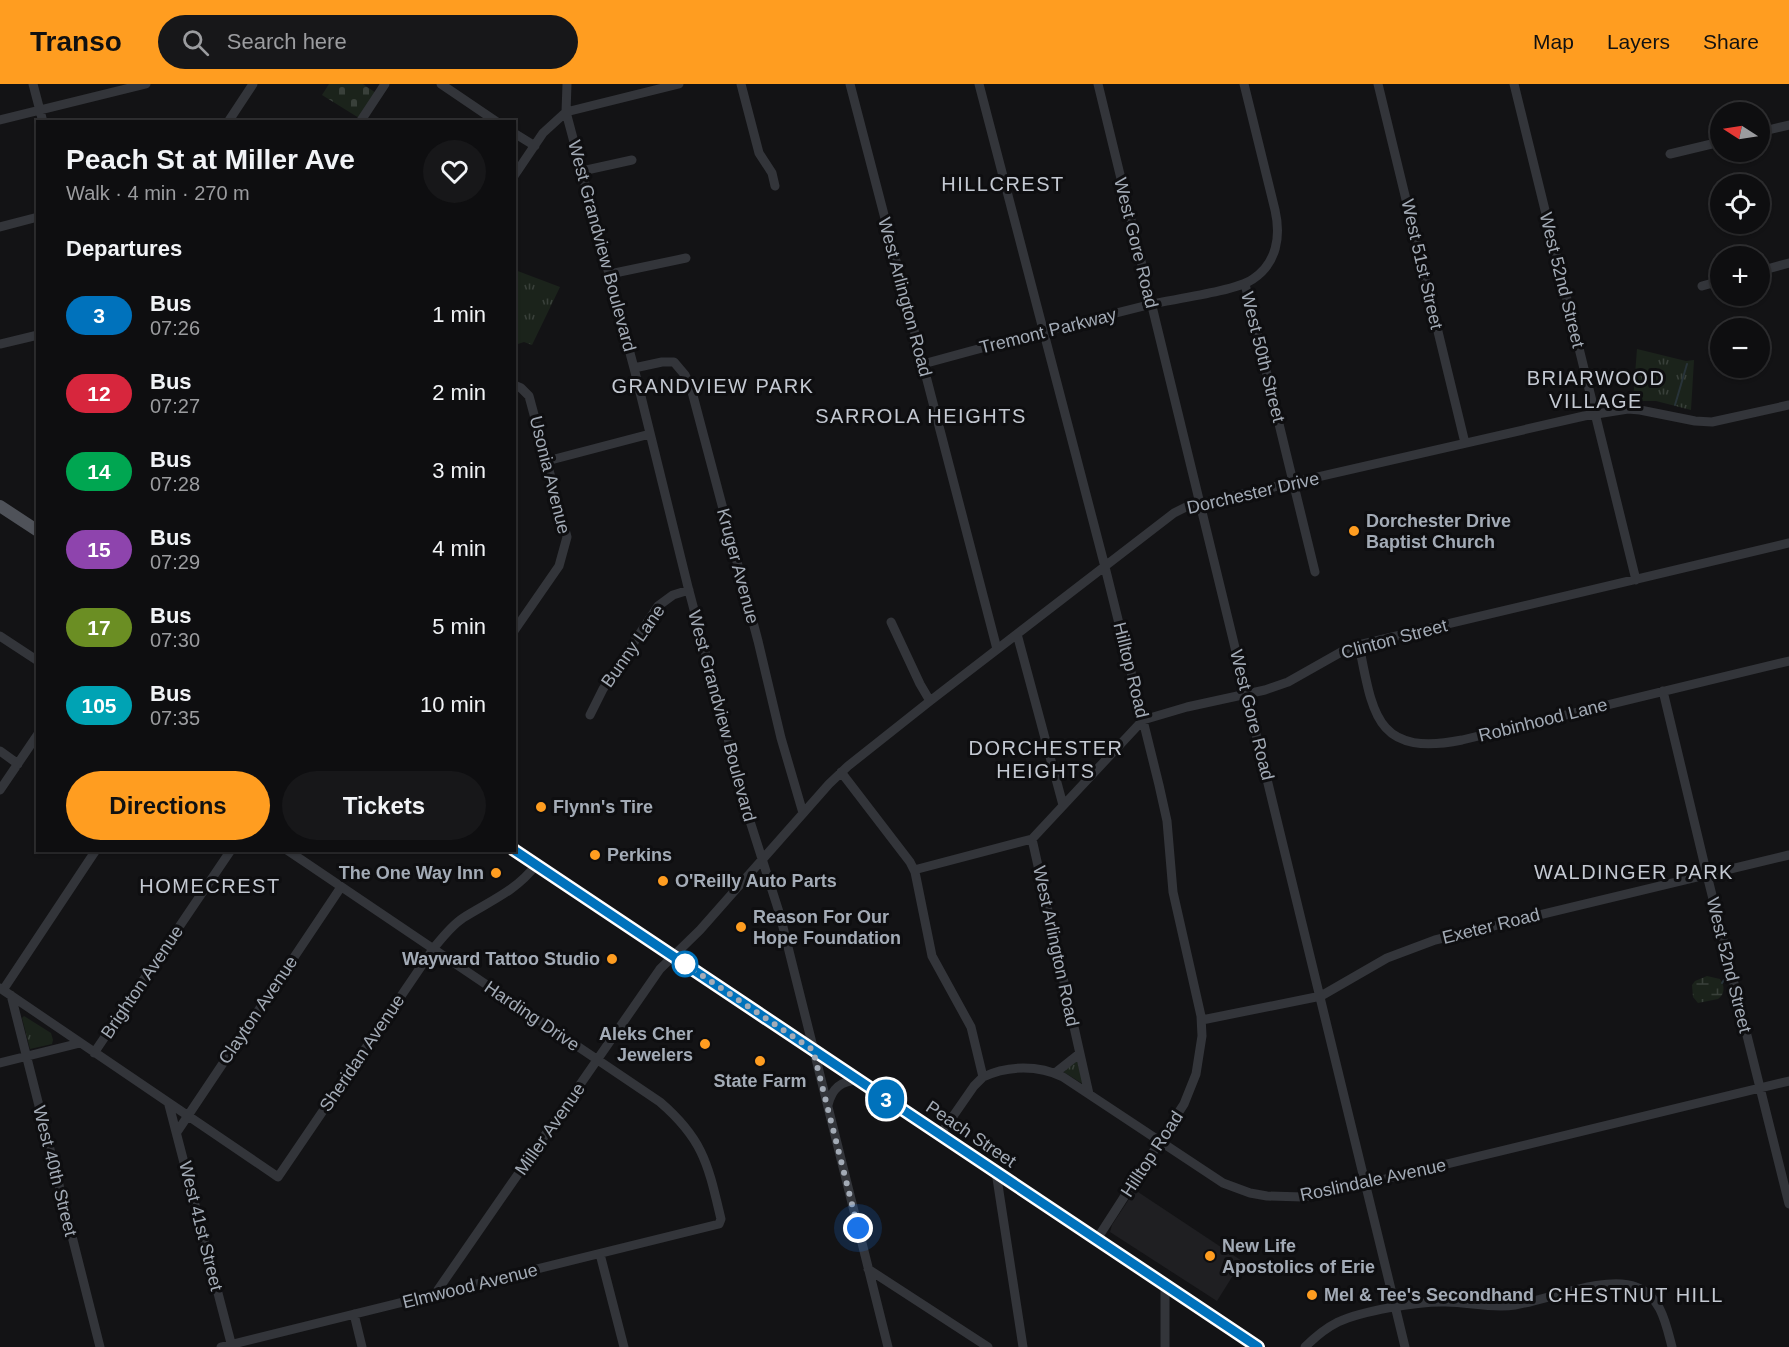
<!DOCTYPE html>
<meta charset="utf-8">
<style>
body{margin:0;font-family:Arial,sans-serif;background:#171719;color:#f1f3f6;height:100vh;display:flex;flex-direction:column;font-size:22px;white-space:nowrap}
*{box-sizing:border-box;margin:0}
p{font-size:20px;color:#9b9c9f}
.icon{flex:none;width:33px;height:33px;fill:none;stroke:currentColor;stroke-width:2;stroke-linecap:round;stroke-linejoin:round}
.map{position:relative;flex:1;overflow:hidden}
.panel{position:absolute;left:36px;top:36px;width:480px;height:732px;display:flex;flex-direction:column;background:#0e0e10;border-radius:0px;box-shadow:0 2px 4px #0004,0 0 0 2px #2e2e30}
.panel>*{flex:none}
.badge{padding:0 12px;border-radius:20px;font-size:21px;line-height:39px}
.needle{width:39px;rotate:282deg}
.tools{position:absolute;left:1710px;top:18px;display:grid;gap:12px}
.tools a{display:grid;place-items:center;width:60px;height:60px;border-radius:50%;background:#0e0e10;box-shadow:0 2px 4px #0004,0 0 0 2px #2e2e30;font-size:30px}
.you{position:absolute;width:30px;height:30px;margin:-15px;border:4px solid #fff;border-radius:50%;background:#1a73e8;box-shadow:0 0 0 9px #1a73e833}
.map>.badge{position:absolute;translate:-50% -50%;box-shadow:0 0 0 3px #fff}
h2{padding:0 30px;font-size:22px;line-height:54px}
.round{display:grid;place-items:center;flex:none;width:63px;height:63px;border-radius:32px;background:#171719}
.summary{display:flex;align-items:center;justify-content:space-between;height:102px;padding:0 30px}
h1{font-size:28px;font-weight:800;line-height:45px}
.primary-button{display:flex;gap:12px;margin-top:auto;padding:12px 30px}
.primary-button a{flex:1;height:69px;border-radius:36px;background:#ff9d20;color:#111;font-size:24px;font-weight:800;line-height:69px;text-align:center}
.primary-button a+a{background:#171719;color:#f1f3f6}
ul{padding:0;list-style:none}
li{display:flex;align-items:center;gap:18px;height:78px;padding:0 30px}
li div{flex:1}
li b{display:block;font-size:22px}
li em{font-style:normal}
li .badge{min-width:66px;font-weight:700;text-align:center}
header{display:flex;align-items:center;gap:36px;box-sizing:border-box;height:84px;padding:0 30px;background:#ff9d20;color:#111}
header strong{font-size:28px}
nav{display:flex;gap:33px;margin-inline-start:auto;font-size:21px}
.search{width:420px;height:54px;background:#171719;display:flex;align-items:center;gap:15px;box-sizing:border-box;padding:0 21px;border-radius:33px;color:#9b9c9f;font-size:22px}
.map>svg:first-child{display:block}
</style>
<header>
<strong>Transo</strong>
<div class="search"><svg class="icon" aria-label="search" viewBox="0 0 24 24"><circle cx="10" cy="10" r="6"/><path d="M15 15l6 6"/></svg>Search here</div>
<nav><a>Map</a><a>Layers</a><a>Share</a></nav>
</header>
<div class="map">
<svg width="1789" height="1263" viewBox="0 0 1789 1263">
<defs>
<pattern id="grass-tufts" width="24" height="20" patternUnits="userSpaceOnUse" patternTransform="scale(1.5)"><rect width="24" height="20" fill="#1b231b"/><path d="M3 7l-1-3M5 7V3M7 7l1-3M15 17l-1-3M17 17v-4M19 17l1-3" fill="none" stroke="#39403a"/></pattern>
<pattern id="wetland-marsh" width="20" height="14" patternUnits="userSpaceOnUse" patternTransform="scale(1.5)"><rect width="20" height="14" fill="#1b231b"/><path d="M1 5h8M5 5V1M11 12h8M15 12V8" fill="none" stroke="#39403a"/></pattern>
<pattern id="cemetery-stones" width="16" height="16" patternUnits="userSpaceOnUse" patternTransform="scale(1.5)"><rect width="16" height="16" fill="#1b231b"/><path d="M2 7V4a2 2 0 0 1 4 0v3zM10 15v-3a2 2 0 0 1 4 0v3z" fill="#39403a"/></pattern>
</defs>
<rect width="100%" height="100%" fill="#131315"/>
<!-- built -->
<path fill="#1f1f22" d="M1135 1106 1242 1177 1217 1217 1110 1148 1112 1141Z"/>
<!-- grass -->
<path fill="url(#grass-tufts)" d="M515 186 560 203 532 261 524 258 518 260 515 253Z
M1637 265 1686 277 1694 276 1691 326 1656 317H1633Z
M24 932 51 949 53 956 52 960 30 965 22 934Z
M1077 976 1083 1000 1062 987Z"/>
<!-- wetland -->
<path fill="url(#wetland-marsh)" d="M1707 892 1720 895C1725 902 1725 910 1718 915L1698 919 1693 913 1692 901 1695 897Z"/>
<!-- cemetery -->
<path fill="url(#cemetery-stones)" d="M329 0H363L376 9 359 34 322 11Z"/>
<g fill="none" stroke-linecap="round" stroke-linejoin="round">
<!-- stream -->
<path stroke="#283339" stroke-width="2" d="M1675 321 1687 280
M1722 899 1727 891"/>
<!-- minor -->
<path stroke="#33353a" stroke-width="9" d="M33 0 43 38
M441 0 497 38
M567 0 566 28 634 284 688 503 749 734 780 831 888 1263
M741 0 759 69 772 89 775 102
M850 0 997 565
M979 0 1105 483 1159 701 1167 737 1173 808 1201 932 1202 952 1196 990 1184 1020 1097 1155
M1098 0 1405 1263
M1378 0 1465 359
M1514 0 1636 496
M0 36 146 0
M228 38 253 0
M360 38 385 0
M1760 48 1789 41
M514 49 535 62
M1670 70 1720 58
M582 87 632 76
M514 92 543 49 566 28 679 0
M0 143 38 133
M1760 187 1789 179
M610 190 686 174
M1245 200 1315 488
M1702 202 1720 197
M0 260 38 251
M923 280C999 259 1075 239 1152 220 1175 215 1236 207 1253 195 1277 179 1281 152 1275 126L1244 0
M634 284 662 278H674L685 291 691 304 758 557 781 654 803 729
M514 301 521 304 529 312 567 453 559 482 514 547
M547 377 650 350
M891 538 920 600 930 617
M1017 550 1063 721
M0 552 38 577
M1359 561C1373 631 1376 673 1462 656L1789 577
M1663 607 1707 791 1789 1120
M590 631 603 605 658 522 673 511 689 506
M0 667 18 680
M841 688 910 778 915 788 932 872 971 943 983 993 974 1002 940 1051
M0 706 38 650
M1032 755 1089 1010
M914 786 1032 755 1143 636 1187 623 1265 606 1288 598 1350 563 1789 459
M0 904 278 1093 433 865C442 854 451 842 463 834 490 817 516 807 536 781
M3 906 96 766
M11 911 100 1263
M1202 936 1321 912 1387 874 1435 856 1789 771
M94 969 231 766
M0 979 80 959
M1055 989 1079 970
M983 993C1008 981 1039 981 1063 993L1223 1099 1250 1109 1267 1112 1303 1113 1323 1110 1789 997
M169 1021 232 1263
M828 1021C832 1004 841 997 858 996
M177 1048 341 803
M996 1088 1023 1263
M600 1170 624 1263
M868 1185 988 1263
M435 1210 660 885 700 846 829 700 848 682 930 617 1174 429 1186 423 1584 332 1628 325 1640 326 1695 337 1712 338 1789 321
M354 1230 362 1263
M221 1263 719 1140 721 1135C708 1081 704 1056 660 1018L287 766
M1165 1263V1201
M1305 1263C1315 1253 1326 1244 1338 1238 1362 1227 1415 1218 1442 1218 1466 1217 1490 1225 1515 1221 1547 1216 1606 1191 1636 1203 1661 1212 1666 1240 1672 1263"/>
<!-- major -->
<path stroke="#4f5259" stroke-width="12" d="M0 422 38 447
M514 766 1258 1263"/>
</g>
<g fill="none" stroke-linecap="round" stroke-linejoin="round">
<defs>
<path id="line" d="M514 766 1258 1263"/>
</defs>
<!-- line casing -->
<use href="#line" stroke="#fff" stroke-width="14"/>
<!-- line -->
<use href="#line" stroke="#0072bc" stroke-width="9"/>
<!-- walk -->
<path stroke="#a3abb6" stroke-width="6" stroke-dasharray="0 10.8" d="M685 880 813 966 858 1144"/>
</g>
<!-- markers -->
<g fill="#ff9d20" stroke="#0e0e10" stroke-width="2">
<circle cx="1354" cy="447" r="6"/>
<circle cx="541" cy="723" r="6"/>
<circle cx="595" cy="771" r="6"/>
<circle cx="496" cy="789" r="6"/>
<circle cx="663" cy="797" r="6"/>
<circle cx="741" cy="843" r="6"/>
<circle cx="612" cy="875" r="6"/>
<circle cx="705" cy="960" r="6"/>
<circle cx="760" cy="977" r="6"/>
<circle cx="1210" cy="1172" r="6"/>
<circle cx="1312" cy="1211" r="6"/>
</g>
<circle fill="#fff" stroke="#0072bc" stroke-width="3" cx="685" cy="880" r="12"/>
<g text-anchor="middle" stroke-width="6" stroke-linejoin="round" paint-order="stroke">
<!-- street labels -->
<g font-size="18" fill="#a3abb6" stroke="#0e0e10">
<text transform="translate(1136 159) rotate(76)" y="6">West Gore Road</text>
<text transform="translate(602 162) rotate(75)" y="6">West Grandview Boulevard</text>
<text transform="translate(1422 180) rotate(77)" y="6">West 51st Street</text>
<text transform="translate(1562 196) rotate(76)" y="6">West 52nd Street</text>
<text transform="translate(905 213) rotate(75)" y="6">West Arlington Road</text>
<text transform="translate(1048 247) rotate(-14)" y="6">Tremont Parkway</text>
<text transform="translate(1263 273) rotate(76)" y="6">West 50th Street</text>
<text transform="translate(550 391) rotate(76)" y="6">Usonia Avenue</text>
<text transform="translate(1253 409) rotate(-13)" y="6">Dorchester Drive</text>
<text transform="translate(738 482) rotate(75)" y="6">Kruger Avenue</text>
<text transform="translate(1394 555) rotate(-15)" y="6">Clinton Street</text>
<text transform="translate(633 562) rotate(-55)" y="6">Bunny Lane</text>
<text transform="translate(1131 586) rotate(76)" y="6">Hilltop Road</text>
<text transform="translate(1252 631) rotate(76)" y="6">West Gore Road</text>
<text transform="translate(722 632) rotate(75)" y="6">West Grandview Boulevard</text>
<text transform="translate(1543 636) rotate(-14)" y="6">Robinhood Lane</text>
<text transform="translate(1491 842) rotate(-14)" y="6">Exeter Road</text>
<text transform="translate(1056 862) rotate(78)" y="6">West Arlington Road</text>
<text transform="translate(1729 881) rotate(76)" y="6">West 52nd Street</text>
<text transform="translate(142 898) rotate(-56)" y="6">Brighton Avenue</text>
<text transform="translate(258 926) rotate(-56)" y="6">Clayton Avenue</text>
<text transform="translate(532 932) rotate(34)" y="6">Harding Drive</text>
<text transform="translate(362 969) rotate(-56)" y="6">Sheridan Avenue</text>
<text transform="translate(550 1045) rotate(-55)" y="6">Miller Avenue</text>
<text transform="translate(971 1050) rotate(34)" y="6">Peach Street</text>
<text transform="translate(1152 1070) rotate(-57)" y="6">Hilltop Road</text>
<text transform="translate(55 1087) rotate(76)" y="6">West 40th Street</text>
<text transform="translate(1373 1096) rotate(-12)" y="6">Roslindale Avenue</text>
<text transform="translate(201 1142) rotate(76)" y="6">West 41st Street</text>
<text transform="translate(470 1202) rotate(-14)" y="6">Elmwood Avenue</text>
</g>
<!-- poi labels -->
<g font-size="18" font-weight="bold" fill="#a3abb6" stroke="#0e0e10" text-anchor="start">
<text x="1366" y="443">Dorchester Drive<tspan x="1366" dy="21">Baptist Church</tspan></text>
<text x="553" y="729">Flynn's Tire</text>
<text x="607" y="777">Perkins</text>
<text x="484" y="795" text-anchor="end">The One Way Inn</text>
<text x="675" y="803">O'Reilly Auto Parts</text>
<text x="753" y="839">Reason For Our<tspan x="753" dy="21">Hope Foundation</tspan></text>
<text x="600" y="881" text-anchor="end">Wayward Tattoo Studio</text>
<text x="693" y="956" text-anchor="end">Aleks Cher<tspan x="693" dy="21">Jewelers</tspan></text>
<text x="760" y="1003" text-anchor="middle">State Farm</text>
<text x="1222" y="1168">New Life<tspan x="1222" dy="21">Apostolics of Erie</tspan></text>
<text x="1324" y="1217">Mel &amp; Tee's Secondhand</text>
</g>
<!-- neighbourhood labels -->
<g font-size="20" letter-spacing="1.5" fill="#c4c9d2" stroke="#0e0e10">
<text x="1003" y="107">HILLCREST</text>
<text x="1596" y="301">BRIARWOOD<tspan x="1596" dy="23">VILLAGE</tspan></text>
<text x="713" y="309">GRANDVIEW PARK</text>
<text x="921" y="339">SARROLA HEIGHTS</text>
<text x="1046" y="671">DORCHESTER<tspan x="1046" dy="23">HEIGHTS</tspan></text>
<text x="1634" y="795">WALDINGER PARK</text>
<text x="210" y="809">HOMECREST</text>
<text x="1636" y="1218">CHESTNUT HILL</text>
</g>
</g>
</svg>
<div class="tools">
<a><svg class="needle" viewBox="-14 -14 28 28"><path d="M0-13l5 13h-10z" fill="#e53935"/><path d="M0 13l5-13h-10z" fill="#9b9c9f"/></svg></a>
<a><svg class="icon" aria-label="locate" viewBox="0 0 24 24"><circle cx="12" cy="12" r="6"/><path d="M12 2v4M12 18v4M2 12h4M18 12h4"/></svg></a>
<a>+</a>
<a>−</a>
</div>
<div class="you" style="left:858px;top:1144px"></div>
<b class="badge" style="left:886px;top:1015px;background:#0072bc;color:#fff">3</b>
<section class="panel">
<div class="summary"><div><h1>Peach St at Miller Ave</h1><p>Walk · 4 min · 270 m</p></div><a class="round"><svg class="icon" aria-label="heart" viewBox="0 0 24 24"><path d="M12 20l-8-8c-3-5 5-10 8-4 3-6 11-1 8 4z"/></svg></a></div>
<h2>Departures</h2>
<ul>
<li><span class="badge" style="background:#0072bc;color:#fff">3</span><div><b>Bus</b><p>07:26</p></div><em>1 min</em></li>
<li><span class="badge" style="background:#d7263d;color:#fff">12</span><div><b>Bus</b><p>07:27</p></div><em>2 min</em></li>
<li><span class="badge" style="background:#00a651;color:#fff">14</span><div><b>Bus</b><p>07:28</p></div><em>3 min</em></li>
<li><span class="badge" style="background:#8e44ad;color:#fff">15</span><div><b>Bus</b><p>07:29</p></div><em>4 min</em></li>
<li><span class="badge" style="background:#6b8e23;color:#fff">17</span><div><b>Bus</b><p>07:30</p></div><em>5 min</em></li>
<li><span class="badge" style="background:#00a3b4;color:#fff">105</span><div><b>Bus</b><p>07:35</p></div><em>10 min</em></li>
</ul>
<div class="primary-button"><a>Directions</a><a>Tickets</a></div>
</section>
</div>
